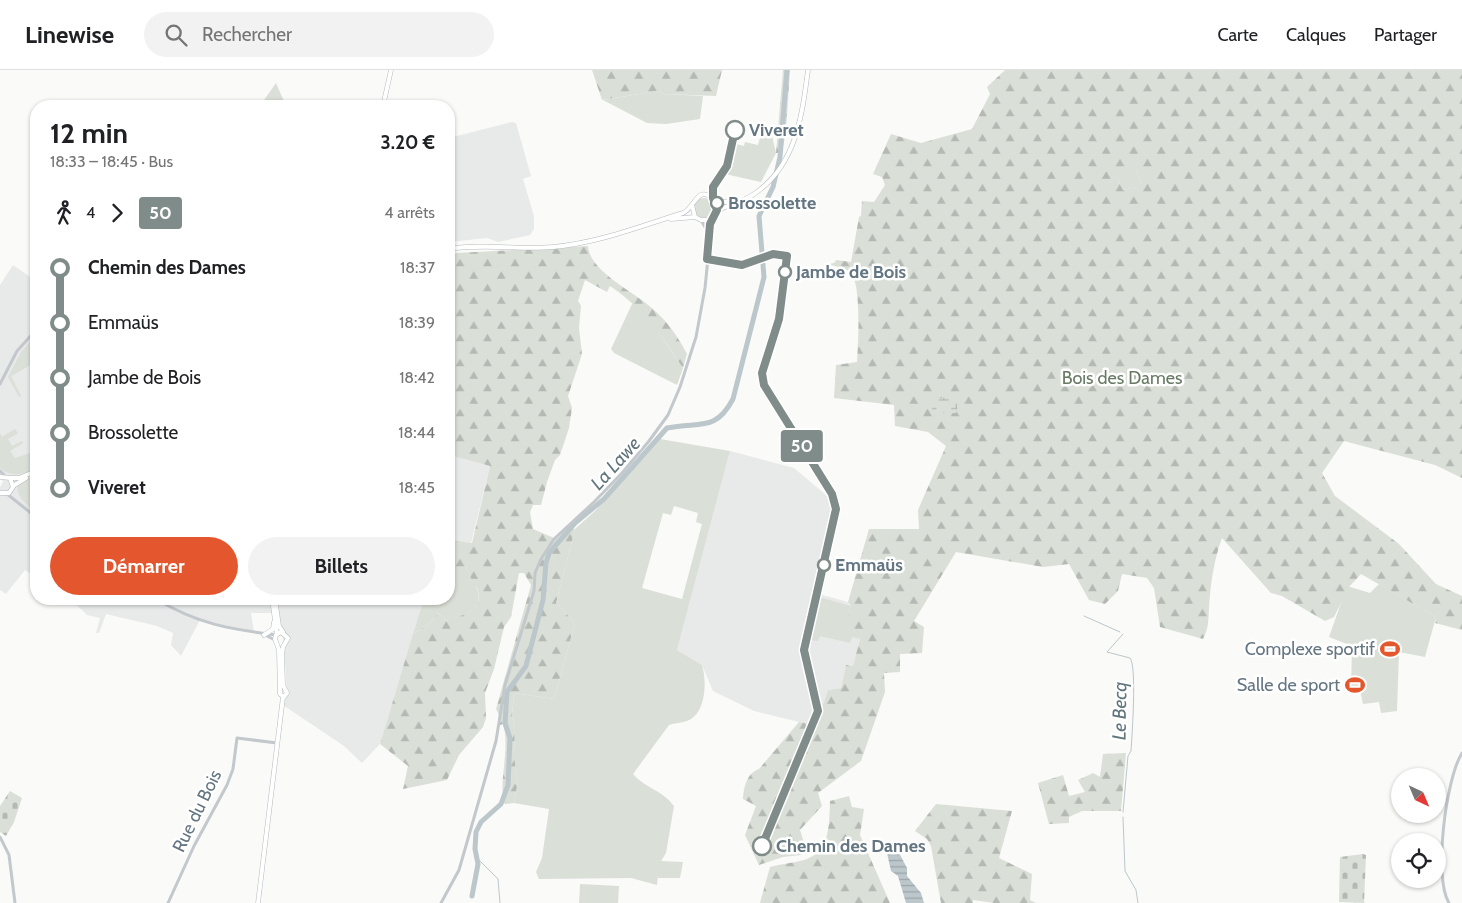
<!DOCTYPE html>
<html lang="fr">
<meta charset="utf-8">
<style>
body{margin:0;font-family:Cabin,sans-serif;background:#f2f2f2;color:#202124;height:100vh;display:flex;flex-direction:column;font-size:19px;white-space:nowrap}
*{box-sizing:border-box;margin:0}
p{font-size:16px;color:#757577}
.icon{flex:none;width:28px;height:28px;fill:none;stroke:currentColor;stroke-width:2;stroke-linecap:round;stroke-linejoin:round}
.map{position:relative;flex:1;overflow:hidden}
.panel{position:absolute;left:30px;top:30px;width:425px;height:505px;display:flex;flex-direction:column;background:#fff;border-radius:20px;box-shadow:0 1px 4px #0004}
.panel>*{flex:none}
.badge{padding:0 10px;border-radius:4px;font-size:18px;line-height:32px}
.needle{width:32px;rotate:136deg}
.buttons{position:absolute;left:1391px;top:698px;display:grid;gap:10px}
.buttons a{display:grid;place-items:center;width:55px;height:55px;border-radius:50%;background:#fff;box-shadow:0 1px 4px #0004;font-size:25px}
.map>.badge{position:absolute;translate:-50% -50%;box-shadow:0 0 0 2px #fff}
.legs{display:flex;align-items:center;gap:8px;height:55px;padding:0 20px;font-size:16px}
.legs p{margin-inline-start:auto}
.head{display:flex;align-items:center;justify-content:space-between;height:85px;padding:0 20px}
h1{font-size:28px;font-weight:700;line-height:38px}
.primary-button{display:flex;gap:10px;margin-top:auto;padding:10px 20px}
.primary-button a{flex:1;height:58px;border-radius:30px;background:#e4572e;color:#fff;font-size:20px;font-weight:700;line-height:58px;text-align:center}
.primary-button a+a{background:#f2f2f2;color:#202124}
ul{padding:0 20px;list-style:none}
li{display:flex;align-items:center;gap:18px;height:55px;font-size:19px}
li i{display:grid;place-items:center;width:8px;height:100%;margin:0 6px;background:currentColor}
li i::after{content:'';width:12px;height:12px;margin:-6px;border:4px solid;border-radius:50%;background:#fff}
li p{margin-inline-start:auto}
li:first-child i{background:linear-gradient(#0000 50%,currentColor 0)}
li:last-child i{background:linear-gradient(currentColor 50%,#0000 0)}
header{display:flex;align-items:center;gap:30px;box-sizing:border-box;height:70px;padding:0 25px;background:#fff;border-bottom:1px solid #e0e0e0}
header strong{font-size:24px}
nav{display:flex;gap:28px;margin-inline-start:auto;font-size:18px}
.search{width:350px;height:45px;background:#f2f2f2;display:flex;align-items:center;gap:12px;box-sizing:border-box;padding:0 18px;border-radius:28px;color:#757577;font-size:19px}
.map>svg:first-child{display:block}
</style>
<header>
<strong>Linewise</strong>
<div class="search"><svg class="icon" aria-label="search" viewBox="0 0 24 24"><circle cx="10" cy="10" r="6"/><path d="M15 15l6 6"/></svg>Rechercher</div>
<nav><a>Carte</a><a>Calques</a><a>Partager</a></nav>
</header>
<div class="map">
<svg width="1462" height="833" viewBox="0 0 1462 833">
<defs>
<pattern id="forest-firs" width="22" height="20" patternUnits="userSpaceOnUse" patternTransform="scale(1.25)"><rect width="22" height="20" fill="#dadfd7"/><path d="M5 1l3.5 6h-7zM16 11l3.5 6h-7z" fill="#b4b9b4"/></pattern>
<pattern id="wetland-marsh" width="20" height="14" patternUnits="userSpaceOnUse" patternTransform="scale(1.25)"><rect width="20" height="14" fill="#dadfd7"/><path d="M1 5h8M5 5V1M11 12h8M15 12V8" fill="none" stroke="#b4b9b4"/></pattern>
<pattern id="cemetery-stones" width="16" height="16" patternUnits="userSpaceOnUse" patternTransform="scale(1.25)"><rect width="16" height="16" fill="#dadfd7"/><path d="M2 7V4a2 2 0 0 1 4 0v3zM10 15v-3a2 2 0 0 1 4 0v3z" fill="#b4b9b4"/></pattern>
<pattern id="water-rules" width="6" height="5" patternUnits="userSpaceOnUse" patternTransform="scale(1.25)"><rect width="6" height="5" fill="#bbc7cb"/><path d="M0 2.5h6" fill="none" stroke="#9ca6aa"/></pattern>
</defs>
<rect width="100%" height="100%" fill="#fafaf8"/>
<!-- built -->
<path fill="#e8e9e9" d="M512 52 516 53 531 106 523 109 534 146V159L530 165 498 172 487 168 449 172V68Z
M13 195 36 211V344L34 346 36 351V507L25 500 6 524 0 520V417L3 412 0 407V215Z
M730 381 794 398 832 430 836 428 838 450 819 524 848 532 862 561 853 596 846 595 841 618 828 620 816 656 754 641 713 621 702 595 677 580Z
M449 385 490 396 471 473 449 470Z
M70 529H424L380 674 362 693 344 676 283 635 287 625 284 575 279 543H251L254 562 200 550 181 586 171 575 173 563 157 556 106 544 99 563H96L100 548 87 545Z"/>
<!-- green -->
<path fill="#dadfd7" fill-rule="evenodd" d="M276 13 286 36H262V33Z
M658 21 664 24 703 26 700 49 666 54 647 53 603 30Z
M761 64 772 66 776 83 761 112 725 104 730 97 736 74 744 76 745 72 758 75Z
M1132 99 1136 100 1141 112 1138 117 1123 120 1118 110Z
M694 138a10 10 0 1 1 20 0a10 10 0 1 1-20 0Z
M633 232 652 253 683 298 677 315 614 283 611 279Z
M36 265V292L11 306 21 326 19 327 8 307 21 282Z
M15 359 18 363 8 369 12 376 22 371 23 373 10 381 15 388 30 383 34 389 36 388V416H33L32 419 36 423V430L33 434 36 437V442C27 435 15 427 18 414L31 407 28 402C18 405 9 406 0 398V363L2 367Z
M660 369 730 381 677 580 702 595C707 611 706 642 689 650 683 653 675 653 669 655L633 704C645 718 662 720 674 736L666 783 661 791 683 792 680 808H658V805L657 815 631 808 539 809 536 802 542 788 549 739 514 733 518 711 514 687 515 657 512 647 514 623 554 629 575 553 556 533 575 459 596 440ZM674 436 698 443 696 452 702 454 682 529 642 518 663 443 671 445Z
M449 496 452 499 466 496C468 505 476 513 478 522 482 540 464 548 449 547L447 551 438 543 429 554 413 564 424 529H449Z
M1379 514 1436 547 1425 587 1399 582 1397 641 1381 643 1379 632 1363 634 1360 620H1351L1352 576 1329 567 1347 516 1370 523Z
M819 527 851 536 846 557 862 561 860 569 852 567 850 573 820 566 818 571 809 570Z
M580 814 619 816 618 833H579Z"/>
<!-- forest -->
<path fill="url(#forest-firs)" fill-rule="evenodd" d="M592 0H722L716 26 664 24 658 21 602 30Z
M783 0H790L786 61 782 83H776Z
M1005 0H1462V408L1435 395 1344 371 1322 403 1335 426 1399 474 1436 514 1462 526V560L1435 553 1436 547 1361 504 1349 517 1334 547 1325 551 1282 526 1271 523 1222 468C1214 489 1210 516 1209 539 1208 551 1209 558 1203 569L1160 557 1154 518 1147 508 1122 504 1118 521 1105 534 1089 530 1069 494 1043 497 956 482 914 551 924 557 922 583 900 584V602L884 603 885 622 861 691 818 723 822 736 800 760 806 779 801 785 783 787 759 795 745 765 756 736 743 729C744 717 746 704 759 699L799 652 816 655 828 620 841 618 846 595 853 596 862 561 846 557 851 536 848 532 869 459H919L918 440 946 376 928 362 895 356 894 335 834 328 836 295 857 292C858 276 862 212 850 202 845 198 834 196 827 194L834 193 836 190 851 192 859 147 861 146 862 131 874 132 885 115 882 107 873 104 891 64 921 73 972 59 990 24 987 17ZM1132 100H1136L1141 112 1137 117 1123 120 1118 110Z
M588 176C590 203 636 222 654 240 667 251 679 268 687 284L683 298C661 265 643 238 610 216L607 222 585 210 578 231 581 236 579 258 582 284 568 326 572 338 569 358 560 385 555 390 547 412 541 435H533L530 442 533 459 554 468 568 456 575 459 556 533 575 553 554 629 514 623 512 647 515 657 514 687 518 711 514 733 505 734C497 714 511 680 503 654L498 656 499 645 496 639 531 515 524 503H519L511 547 504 557 494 599 485 623 486 648 483 657 459 685 447 710 403 719 408 696 380 674 413 564 429 554 438 543 447 551 449 547C465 548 485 538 477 518 473 511 468 505 466 496L458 500 449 496V470L472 473 490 396 449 385V199L451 198 449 188 456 183Z
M1126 683 1121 741H1082L1069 747V753L1049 754 1038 713 1063 705 1069 726 1085 722 1078 710 1093 703 1100 707 1103 684Z
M849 726 852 737 864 739 860 765 890 833H760L770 797C781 794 793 793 804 790 831 782 829 753 830 731Z
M936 734 1012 741 999 788 1032 804 1030 830 1036 833H994L973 830V833H941L931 776 927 769 915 761Z"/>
<!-- wetland -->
<path fill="url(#wetland-marsh)" d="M950 327 959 333 956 343H935L932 340V332L935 329Z"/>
<!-- cemetery -->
<path fill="url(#cemetery-stones)" d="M10 721 22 728 14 752 6 766 0 762V736Z
M1363 784 1366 785 1364 833 1339 832 1340 787Z"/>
<!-- water -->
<path fill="url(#water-rules)" d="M894 780 898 781 907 798V806L921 823 924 833H906L898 806 891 801 887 783Z"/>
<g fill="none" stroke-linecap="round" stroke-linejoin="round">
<!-- stream -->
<path stroke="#bbc7cb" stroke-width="1" d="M1084 546 1120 562
M1123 742 1128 686 1131 681C1132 666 1137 596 1130 588L1107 582 1123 564
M1123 747 1125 801 1136 820 1138 833
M477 788 498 809 500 833"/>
<!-- river -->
<path stroke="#bbc7cb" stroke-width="5" d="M472 826 478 794 475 779 476 762 481 752 501 734 508 715 510 668 505 653 507 622 526 596 543 530 546 493 549 483 575 453 604 429 667 358C699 351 715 363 733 329L764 207 759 146 773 117 780 87 787 0"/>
<defs>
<path id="major" d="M383 36 391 0
M716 132H738
M692 135 695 147 701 150H708C714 147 716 141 723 138 734 133 744 131 754 124 796 96 802 46 808 0
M671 149 695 147
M449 179C483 173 518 180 553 177 598 173 641 156 683 143 695 138 698 112 715 131L717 142
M0 407 10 408 13 417 9 423H0
M10 408H19L36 401
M13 416 26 408
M272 529 277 564
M275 529 279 556 283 562
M281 562 288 568 283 577 282 585 283 615 287 623 284 627 280 624 279 580 275 569 276 565Z
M264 565 273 559 274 552
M258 833 283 627"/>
</defs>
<!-- major casing -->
<use href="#major" stroke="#b5babe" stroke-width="5"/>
<!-- minor -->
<path stroke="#c3c8cc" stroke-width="3" d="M701 150 709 164
M0 314 17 281 36 260
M0 401 5 406
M7 424 36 447
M156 529C198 554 229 559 276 565
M265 565 275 570
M0 767 9 785 15 833
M168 833 194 776 227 715 233 699 237 668 277 673
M441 833 459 800 496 671 505 615 534 521 535 503 541 489 554 469 594 432 622 403 649 371 668 345 680 317 696 267 705 218 712 148
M1449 833C1433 807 1446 708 1462 683"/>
<!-- major -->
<use href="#major" stroke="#fff" stroke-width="4"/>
</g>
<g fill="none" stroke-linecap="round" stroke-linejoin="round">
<defs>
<path id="line-1" d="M735 60 727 96 713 117V128L717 140 710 154 707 189 742 195 773 184 787 186 779 249 762 303 764 315 832 424 836 439 804 580 818 641 762 776"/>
</defs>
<!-- line-1 casing -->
<use href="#line-1" stroke="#fff" stroke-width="11"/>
<!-- line-1 -->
<use href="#line-1" stroke="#808c89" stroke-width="8"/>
</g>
<!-- icons -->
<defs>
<symbol id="stadium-bare" viewBox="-9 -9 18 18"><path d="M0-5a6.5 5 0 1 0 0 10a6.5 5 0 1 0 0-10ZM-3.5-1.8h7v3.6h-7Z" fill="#e4572e" stroke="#fff" stroke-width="2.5" paint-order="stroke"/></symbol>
</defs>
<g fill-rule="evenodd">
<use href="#stadium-bare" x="1376" y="565" width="28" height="28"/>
<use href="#stadium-bare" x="1341" y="601" width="28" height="28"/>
</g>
<!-- markers -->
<g fill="#fff" stroke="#808c89" stroke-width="2.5">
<circle cx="735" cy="60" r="9"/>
<circle cx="717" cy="133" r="6"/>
<circle cx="785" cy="202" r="6"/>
<circle cx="824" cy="495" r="6"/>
<circle cx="762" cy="776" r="9"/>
</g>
<g text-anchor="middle" stroke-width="5" stroke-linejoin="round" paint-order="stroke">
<!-- stop labels -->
<g font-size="18" font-weight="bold" fill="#657683" stroke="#fff" text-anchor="start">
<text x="749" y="66">Viveret</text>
<text x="728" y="139">Brossolette</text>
<text x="796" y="208">Jambe de Bois</text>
<text x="835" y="501">Emmaüs</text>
<text x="776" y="782">Chemin des Dames</text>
</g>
<!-- park labels -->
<g font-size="18" fill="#687a64" stroke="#fff">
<text x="1122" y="314">Bois des Dames</text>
</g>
<!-- poi labels -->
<g font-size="18" fill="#657683" stroke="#fff" text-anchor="end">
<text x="1375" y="585">Complexe sportif</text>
<text x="1340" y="621">Salle de sport</text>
</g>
<!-- street labels -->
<g font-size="18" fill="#657683" stroke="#fff">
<text transform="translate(197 741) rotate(-64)" y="6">Rue du Bois</text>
</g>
<!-- water labels -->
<g font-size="19" font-style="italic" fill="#60757c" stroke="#fff">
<text transform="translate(615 393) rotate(-48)" y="7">La Lawe</text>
<text transform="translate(1119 641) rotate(-89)" y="7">Le Becq</text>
</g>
</g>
</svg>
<div class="buttons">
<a><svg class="needle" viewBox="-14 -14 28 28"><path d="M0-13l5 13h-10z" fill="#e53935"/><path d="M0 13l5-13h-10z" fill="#757577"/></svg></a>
<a><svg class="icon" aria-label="locate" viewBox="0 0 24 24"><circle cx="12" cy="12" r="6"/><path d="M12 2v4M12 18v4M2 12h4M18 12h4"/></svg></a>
</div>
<b class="badge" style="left:802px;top:376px;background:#808c89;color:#fff">50</b>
<section class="panel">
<div class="head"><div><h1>12 min</h1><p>18:33 – 18:45 · Bus</p></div><b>3.20 €</b></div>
<div class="legs"><svg class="icon" aria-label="walk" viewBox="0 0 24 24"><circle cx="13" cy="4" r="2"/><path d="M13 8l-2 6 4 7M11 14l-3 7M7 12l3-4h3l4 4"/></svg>4<svg class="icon" aria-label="forward" viewBox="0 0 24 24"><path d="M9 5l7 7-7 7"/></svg><b class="badge" style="background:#808c89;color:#fff">50</b><p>4 arrêts</p></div>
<ul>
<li><i style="color:#808c89"></i><b>Chemin des Dames</b><p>18:37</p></li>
<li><i style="color:#808c89"></i><span>Emmaüs</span><p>18:39</p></li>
<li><i style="color:#808c89"></i><span>Jambe de Bois</span><p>18:42</p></li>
<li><i style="color:#808c89"></i><span>Brossolette</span><p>18:44</p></li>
<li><i style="color:#808c89"></i><b>Viveret</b><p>18:45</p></li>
</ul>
<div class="primary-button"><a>Démarrer</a><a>Billets</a></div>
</section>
</div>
